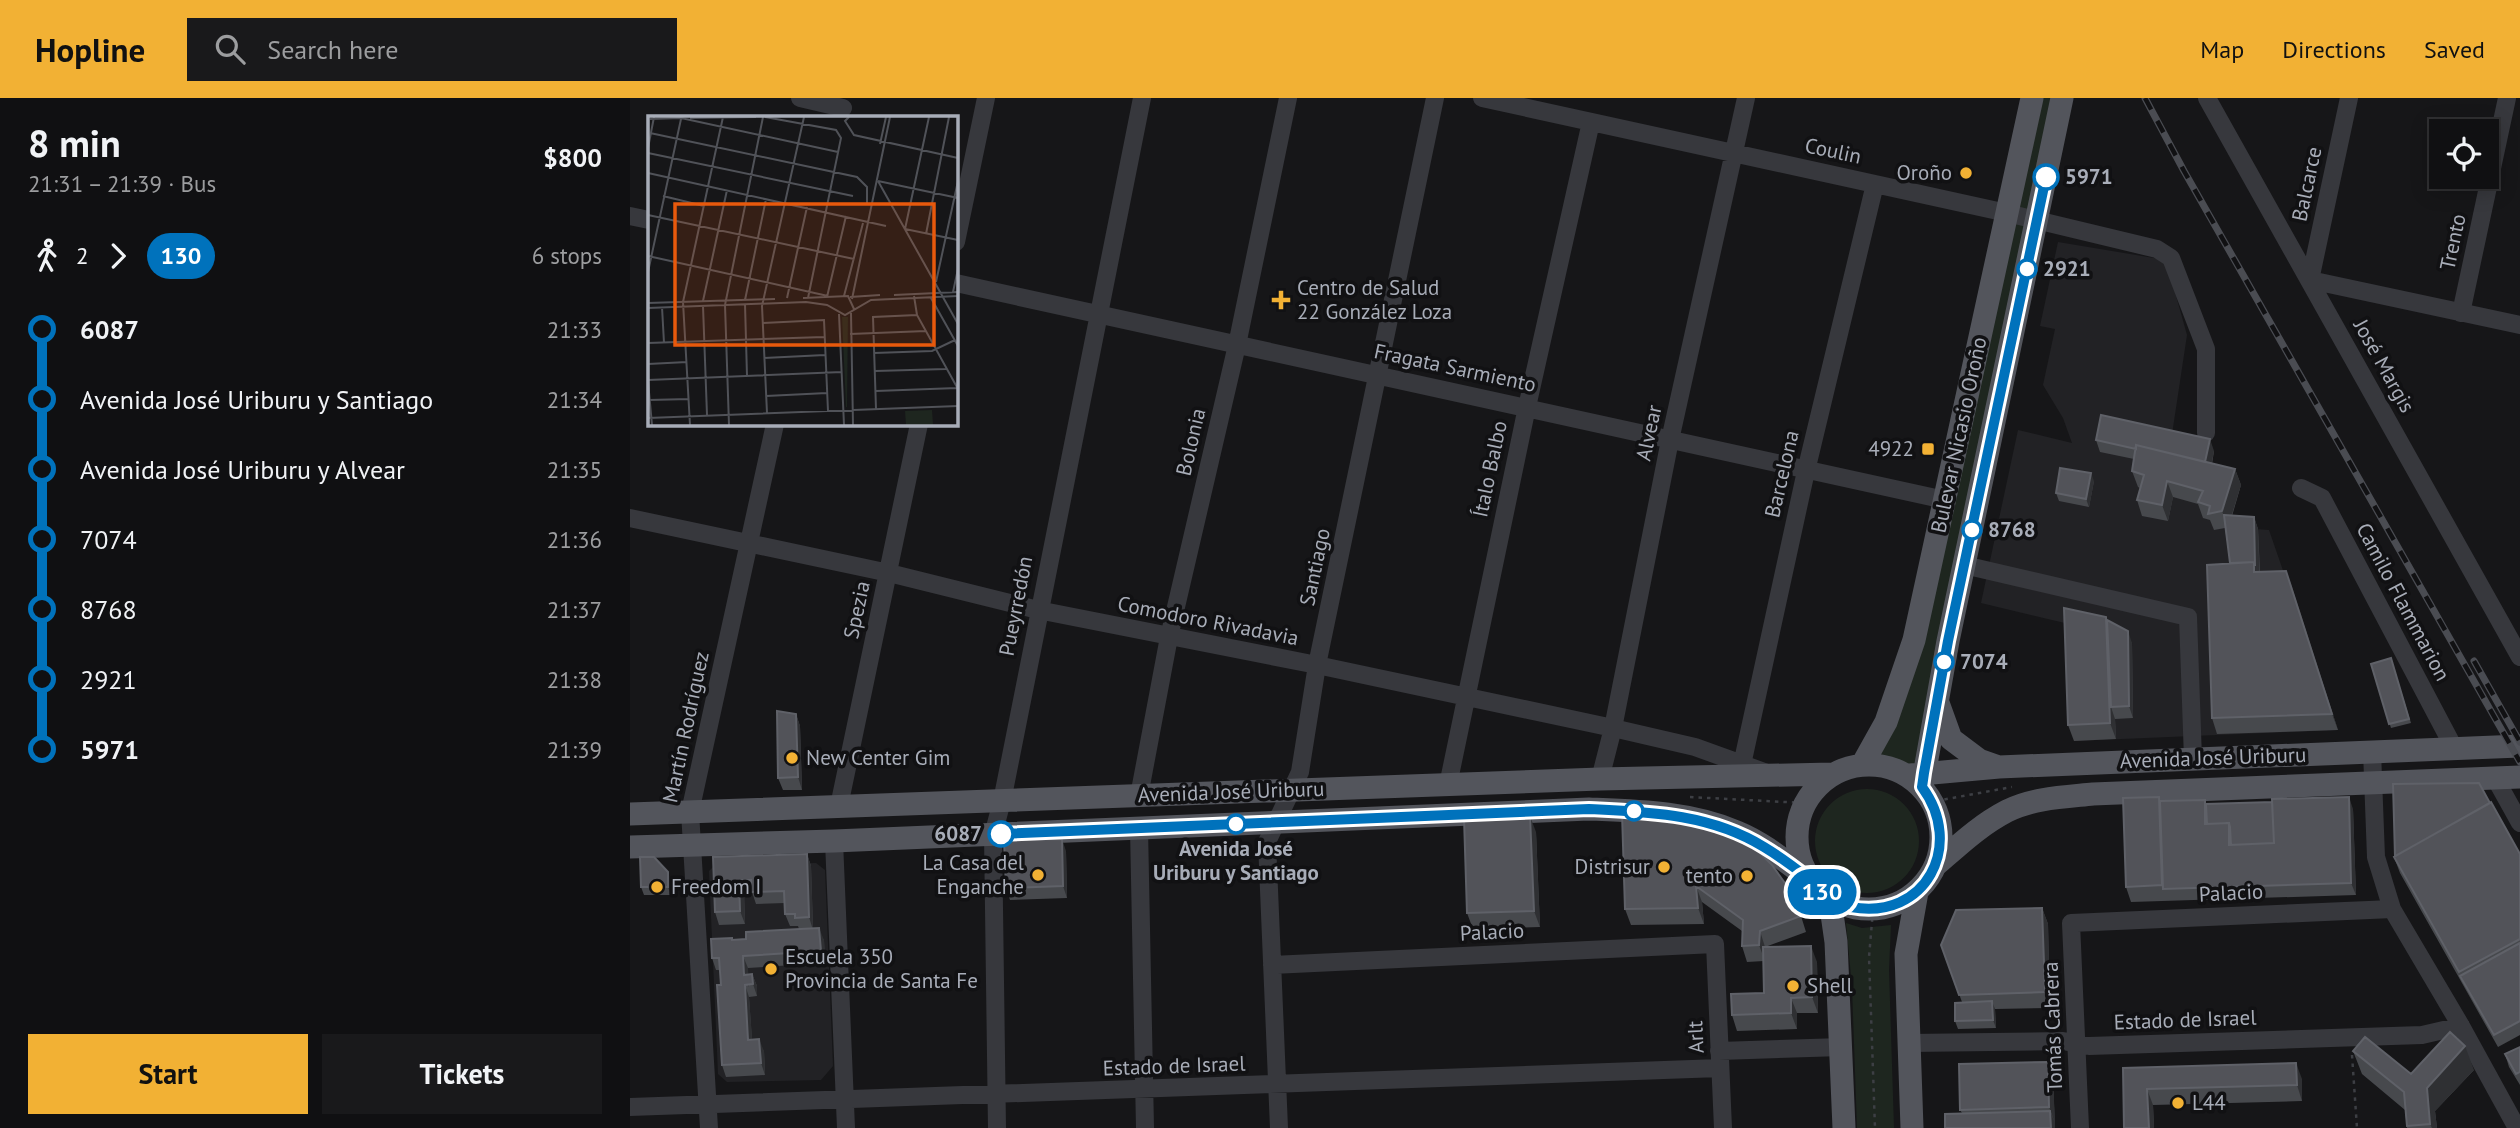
<!DOCTYPE html>
<meta charset="utf-8">
<style>
body{margin:0;font-family:"PT Sans",sans-serif;background:#19191b;color:#f1f3f6;height:100vh;display:flex;flex-direction:column;font-size:26px;white-space:nowrap}
*{box-sizing:border-box;margin:0}
p{font-size:23px;color:#9c9d9f}
.icon{flex:none;width:38px;height:38px;fill:none;stroke:currentColor;stroke-width:2;stroke-linecap:round;stroke-linejoin:round}
.map{position:relative;flex:1;overflow:hidden}
.details{display:flex;flex-direction:column;background:#101012;width:630px}
.details>*{flex:none}
.badge{padding:0 14px;border-radius:23px;font-size:24px;line-height:46px}
.fabs{position:absolute;left:1799px;top:21px;display:grid;gap:14px}
.fabs a{display:grid;place-items:center;width:70px;height:70px;border-radius:0px;background:#101012;box-shadow:0 4px 18px #0003,0 0 0 2px #303032;font-size:35px}
.map>.badge{position:absolute;translate:-50% -50%;box-shadow:0 0 0 4px #fff}
.legs{display:flex;align-items:center;gap:10px;height:77px;padding:0 28px;font-size:23px}
.legs p{margin-inline-start:auto}
.overview{display:flex;align-items:center;justify-content:space-between;height:119px;padding:0 28px}
h1{font-size:38px;font-weight:700;line-height:52px}
.action{display:flex;gap:14px;margin-top:auto;padding:14px 28px}
.action a{flex:1;height:80px;border-radius:0px;background:#f2b134;color:#111;font-size:28px;font-weight:700;line-height:80px;text-align:center}
.action a+a{background:#19191b;color:#f1f3f6}
ul{padding:0 28px;list-style:none}
li{display:flex;align-items:center;gap:24px;height:70px;font-size:26px}
li i{display:grid;place-items:center;width:10px;height:100%;margin:0 9px;background:currentColor}
li i::after{content:'';width:18px;height:18px;margin:-9px;border:5px solid;border-radius:50%;background:#101012}
li p{margin-inline-start:auto}
li:first-child i{background:linear-gradient(#0000 50%,currentColor 0)}
li:last-child i{background:linear-gradient(currentColor 50%,#0000 0)}
header{display:flex;align-items:center;gap:42px;box-sizing:border-box;height:98px;padding:0 35px;background:#f2b134;color:#111}
header strong{font-size:33px}
nav{display:flex;gap:38px;margin-inline-start:auto;font-size:24px}
.search{width:490px;height:63px;background:#19191b;display:flex;align-items:center;gap:18px;box-sizing:border-box;padding:0 24px;border-radius:0px;color:#9c9d9f;font-size:26px}
main{display:flex;flex:1;min-height:0}
.map>svg:first-child{display:block}
</style>
<header>
<strong>Hopline</strong>
<div class="search"><svg class="icon" aria-label="search" viewBox="0 0 24 24"><circle cx="10" cy="10" r="6"/><path d="M15 15l6 6"/></svg>Search here</div>
<nav><a>Map</a><a>Directions</a><a>Saved</a></nav>
</header>
<main>
<section class="details">
<div class="overview"><div><h1>8 min</h1><p>21:31 – 21:39 · Bus</p></div><b>$800</b></div>
<div class="legs"><svg class="icon" aria-label="walk" viewBox="0 0 24 24"><circle cx="13" cy="4" r="2"/><path d="M13 8l-2 6 4 7M11 14l-3 7M7 12l3-4h3l4 4"/></svg>2<svg class="icon" aria-label="forward" viewBox="0 0 24 24"><path d="M9 5l7 7-7 7"/></svg><b class="badge" style="background:#0072bc;color:#fff">130</b><p>6 stops</p></div>
<ul>
<li><i style="color:#0072bc"></i><b>6087</b><p>21:33</p></li>
<li><i style="color:#0072bc"></i><span>Avenida José Uriburu y Santiago</span><p>21:34</p></li>
<li><i style="color:#0072bc"></i><span>Avenida José Uriburu y Alvear</span><p>21:35</p></li>
<li><i style="color:#0072bc"></i><span>7074</span><p>21:36</p></li>
<li><i style="color:#0072bc"></i><span>8768</span><p>21:37</p></li>
<li><i style="color:#0072bc"></i><span>2921</span><p>21:38</p></li>
<li><i style="color:#0072bc"></i><b>5971</b><p>21:39</p></li>
</ul>
<div class="action"><a>Start</a><a>Tickets</a></div>
</section>
<div class="map">
<svg width="1890" height="1030" viewBox="0 0 1890 1030">
<rect width="100%" height="100%" fill="#161618"/>
<!-- built -->
<path fill="#222225" d="M1428 144 1536 162 1557 237 1541 343 1584 353 1580 378 1611 387 1598 429 1639 432 1708 632 1444 643 1439 526 1351 505 1388 332 1442 345 1433 320 1413 287 1425 231 1410 228Z
M186 765 195 772 203 968 191 982 97 984 88 976 79 773 85 767Z"/>
<!-- green -->
<path fill="#1e261f" d="M1402 0H1432L1294 675 1277 677 1261 670 1232 667 1256 624Z
M1185 743a52 52 0 1 1 104 0a52 52 0 1 1-104 0Z
M1216 825 1232 830 1261 827 1259 872 1264 1030H1227L1222 889Z"/>
<g fill="none" stroke-linecap="round" stroke-linejoin="round">
<!-- path -->
<path stroke="#3d3f44" stroke-width="2.5" stroke-dasharray="3.5 5" stroke-linecap="butt" d="M1060 699 1174 705
M1306 703 1382 689
M1243 812 1239 859 1245 1030
M1722 957 1727 1030"/>
<!-- minor -->
<path stroke="#37383d" stroke-width="18" d="M170 0 213 10
M852 0 1377 115 1527 151 1541 160 1576 251V335
M1577 0 1890 559
M1719 0 1680 182 1890 227
M0 118 19 122
M326 144 356 0
M326 185 1315 402
M1831 215 1877 0
M1671 390 1692 400 1824 650
M0 420 259 475 408 512 687 567 983 630 1065 649 1137 675
M1334 467 1558 519 1563 661
M1742 653 1746 759 1762 811 1831 928 1887 1030
M1110 676 1176 373 1245 86
M1865 680 1890 725
M970 681 983 630 1040 342 1116 0
M818 687 897 309 961 24
M509 698 539 539 607 247 658 0
M209 708 289 326
M509 730 515 1030
M204 743 216 1030
M642 867 1085 846 1093 1030
M1279 945 1433 943 1459 948 1792 937 1831 928
M1089 953 1212 949
M0 1009 1090 970
M79 1030 60 714 145 326
M367 1030 363 737 372 703 512 0
M649 1030 637 744 670 674 687 567 805 0
M1450 1030 1441 825 1762 811"/>
<!-- major -->
<path stroke="#53555c" stroke-width="23" d="M1308 605 1321 641 1349 662 1366 668
M1167 739a72 72 0 1 1 144 0a72 72 0 1 1-144 0Z
M1232 667 1256 624 1284 542 1402 0
M1280 677 1369 669 1890 648
M1292 689 1318 543 1432 0
M0 716 970 681 1202 676
M0 749 204 743 959 711C1009 713 1060 714 1107 734 1134 745 1156 764 1179 781
M1306 767C1329 747 1350 727 1377 713 1403 700 1434 699 1463 696L1890 679
M1195 798 1202 816 1206 844 1214 1030
M1282 1030 1276 856 1287 794"/>
<defs>
<path id="rail" d="M1515 0 1554 73 1890 664
M1844 563 1890 644"/>
</defs>
<!-- rail casing -->
<use href="#rail" stroke="#4a4c52" stroke-width="7"/>
<!-- rail -->
<use href="#rail" stroke="#111113" stroke-width="4.5" stroke-dasharray="13" stroke-linecap="butt"/>
</g>
<!-- wall -->
<path fill="#47494d" d="M1466 342 1584 353 1582 366 1605 371 1611 387 1602 418 1624 419 1628 431 1630 474 1656 473 1708 632 1587 636 1582 620 1600 465 1595 430 1584 432 1580 422 1573 420 1568 406 1543 399 1538 423 1512 418 1507 402 1510 390 1508 389 1502 373 1504 361 1470 354Z
M1464 383 1459 409 1429 403 1426 395Z
M1476 519 1477 522 1502 545 1503 620 1485 621 1486 641 1444 643 1438 627Z
M1761 560 1781 625 1761 630 1741 566Z
M166 616 170 628 172 692H153L148 680Z
M1529 699 1530 703 1576 706 1723 711 1726 797 1501 804 1496 789Z
M992 715 1171 818 1176 834 1135 849 1187 864 1188 915H1167V931L1107 933 1102 917 1134 895V863L1117 864 1112 848V833L1072 804 1074 826 1001 827 995 811Z
M906 734 910 829 843 831 837 815Z
M436 753 437 800 380 802 376 790Z
M177 756 181 768 183 830 194 842 195 865 118 870V876H122L127 888V898L119 899 122 942 134 953 135 977 96 979 92 967 90 872H86L82 860 102 840 103 842 116 841 169 831 168 828H160L155 816V805L126 806 122 794H114L115 826 89 827 85 814 83 759Z
M1890 756V937L1868 949 1770 775 1764 759Z
M40 782 41 797H14L11 789Z
M1412 810 1418 826 1420 910 1365 911 1366 930 1328 931 1325 923 1332 904 1311 847Z
M1890 949V987L1879 969 1875 956Z
M1723 953 1781 976 1844 972 1805 1013 1807 1030H1777L1775 1012 1732 976Z
M1418 964 1423 980 1425 1030 1332 1015 1330 1012Z
M1493 970 1672 981V1003L1523 1007 1524 1030H1494Z"/>
<!-- shaded-wall -->
<path fill="#2f3033" d="M1580 341 1584 353 1579 378 1575 366Z
M1605 371 1611 387 1598 429 1592 413Z
M1461 375 1464 383 1459 409 1456 401Z
M1537 383 1543 399 1538 423 1532 407Z
M1624 419 1628 431 1630 490 1624 474Z
M1656 473 1662 489 1708 632 1702 616Z
M1476 519 1482 534 1481 609 1485 621 1486 641 1480 625Z
M1498 533 1502 545 1503 620 1499 608Z
M166 616 170 628 172 692 168 679Z
M1529 699 1534 715 1533 791 1532 787Z
M1719 699 1723 711 1726 797 1721 785Z
M900 718 906 734 910 829 904 813Z
M432 741 436 753 437 800 433 788Z
M177 756 181 768 183 832 179 819Z
M38 774 40 782 41 797 38 789Z
M109 782 114 794 115 826 110 813Z
M1066 788 1072 804 1074 826 1068 810Z
M1412 810 1418 826 1420 910 1415 894Z
M189 830 194 842 195 865 191 853Z
M1130 833 1135 849V863L1129 847Z
M1181 848 1187 864 1188 915 1182 899Z
M113 858 118 870 119 889 114 877Z
M122 876 127 888V898L123 886Z
M115 887 119 899 123 954 118 942Z
M1161 900 1167 915V931L1161 915Z
M1362 903 1365 911 1366 930 1363 922Z
M129 941 134 953 135 977 131 965Z
M1835 948 1844 972 1805 1013 1807 1030H1802L1800 1026 1797 990Z
M1418 964 1423 980 1425 1025 1419 1009Z
M1666 965 1672 981V1003L1667 987Z
M1517 991 1523 1007 1524 1030H1519Z
M1420 1013 1425 1025V1030H1421Z"/>
<!-- building -->
<path fill="#525359" stroke="#5f6168" stroke-width="2" d="M1471 317 1580 341 1575 364 1506 347V351L1466 342Z
M1506 347 1605 371 1592 413 1578 416 1580 408 1568 404 1573 393 1537 383 1532 407 1507 402 1514 377 1502 373Z
M1430 370 1461 375 1456 401 1426 395Z
M1594 417 1624 419 1625 468 1624 464 1600 465Z
M1624 464V474L1656 473 1702 616 1582 620 1577 467Z
M1434 510 1476 519 1480 625 1438 627Z
M1477 522 1498 533 1499 608 1481 609Z
M1761 560 1779 621 1759 626 1741 566Z
M147 613 166 616 168 679 148 680Z
M1849 685 1860 705 1765 758 1763 686Z
M1529 699 1532 787 1496 789 1493 700Z
M1719 699 1721 785 1533 791 1530 703 1575 702V726L1599 725V747L1644 745 1642 701Z
M1642 704 1644 745 1601 747 1600 729 1599 725 1577 726 1576 706Z
M1861 704 1890 756V841L1829 874 1764 759Z
M992 715 1061 718 1100 734 1125 750 1142 767 1157 788 1171 818 1130 833 1129 847 1112 848 1113 822 1066 788 1068 810 995 811Z
M900 718 904 813 837 815 834 720Z
M432 741 433 788 376 790 374 742Z
M177 756 179 819 165 820V816H155L154 793 121 794V782H109L110 813 85 814 83 759Z
M10 759H24L38 774V789H11Z
M1412 810 1415 894 1329 897 1311 847 1326 812Z
M189 830 191 853 113 858 114 877 122 876 123 886 115 887 118 942 129 941 131 965 92 967 87 887H91L89 860H82L81 841 102 840V842L116 841V834Z
M1890 845V923L1864 937 1830 878Z
M1181 848 1182 899 1161 900V915L1102 917 1101 896 1134 895 1133 849Z
M1362 903 1363 922 1325 923V905Z
M1820 934 1835 948 1797 990 1800 1026 1777 1028 1774 994 1723 953 1735 939 1781 976Z
M1890 949V974L1886 976 1875 956Z
M1418 964 1419 1009 1330 1012 1329 966Z
M1666 965 1667 987 1517 991 1519 1030H1494L1493 970Z
M1420 1013 1421 1030H1315V1016Z"/>
<g fill="none" stroke-linecap="round" stroke-linejoin="round">
<defs>
<path id="line-1" d="M371 736 959 711C1020 714 1081 716 1134 749 1149 758 1164 769 1178 780 1191 792 1202 806 1221 809 1296 823 1335 747 1292 689L1294 675 1318 543 1416 79"/>
</defs>
<!-- line-1 casing -->
<use href="#line-1" stroke="#fff" stroke-width="16"/>
<!-- line-1 -->
<use href="#line-1" stroke="#0072bc" stroke-width="10"/>
</g>
<!-- markers -->
<g fill="#f2b134" stroke="#111113" stroke-width="2.5">
<circle cx="1336" cy="75" r="7"/>
<path d="M647.5 191.5h7v7h7v7h-7v7h-7v-7h-7v-7h7z"/>
<rect x="1291" y="344" width="14" height="14" rx="3.5"/>
<circle cx="162" cy="660" r="7"/>
<circle cx="1034" cy="769" r="7"/>
<circle cx="408" cy="777" r="7"/>
<circle cx="1117" cy="778" r="7"/>
<circle cx="27" cy="789" r="7"/>
<circle cx="141" cy="871" r="7"/>
<circle cx="1163" cy="888" r="7"/>
<circle cx="1548" cy="1005" r="7"/>
</g>
<g fill="#fff" stroke="#0072bc" stroke-width="3.5">
<circle cx="1416" cy="79" r="12"/>
<circle cx="1397" cy="171" r="9"/>
<circle cx="1342" cy="432" r="9"/>
<circle cx="1314" cy="564" r="9"/>
<circle cx="1004" cy="713" r="9"/>
<circle cx="606" cy="726" r="9"/>
<circle cx="371" cy="736" r="12"/>
</g>
<g text-anchor="middle" stroke-width="7" stroke-linejoin="round" paint-order="stroke">
<!-- street labels -->
<g font-size="21" fill="#a8adb8" stroke="#111113">
<text transform="translate(1203 53) rotate(12)" y="7">Coulin</text>
<text transform="translate(1677 86) rotate(-78)" y="7">Balcarce</text>
<text transform="translate(1823 144) rotate(-78)" y="7">Trento</text>
<text transform="translate(1754 268) rotate(61)" y="7">José Margis</text>
<text transform="translate(825 270) rotate(12)" y="7">Fragata Sarmiento</text>
<text transform="translate(1019 335) rotate(-78)" y="7">Alvear</text>
<text transform="translate(1329 337) rotate(-78)" y="7">Bulevar Nicasio Oroño</text>
<text transform="translate(561 344) rotate(-77)" y="7">Bolonia</text>
<text transform="translate(860 371) rotate(-78)" y="7">Ítalo Balbo</text>
<text transform="translate(1152 376) rotate(-77)" y="7">Barcelona</text>
<text transform="translate(685 469) rotate(-78)" y="7">Santiago</text>
<text transform="translate(1773 504) rotate(62)" y="7">Camilo Flammarion</text>
<text transform="translate(386 508) rotate(-79)" y="7">Pueyrredón</text>
<text transform="translate(227 512) rotate(-78)" y="7">Spezia</text>
<text transform="translate(578 523) rotate(11)" y="7">Comodoro Rivadavia</text>
<text transform="translate(56 629) rotate(-78)" y="7">Martín Rodríguez</text>
<text transform="translate(1583 660) rotate(-2)" y="7">Avenida José Uriburu</text>
<text transform="translate(601 694) rotate(-2)" y="7">Avenida José Uriburu</text>
<text transform="translate(1601 795) rotate(-3)" y="7">Palacio</text>
<text transform="translate(862 834) rotate(-3)" y="7">Palacio</text>
<text transform="translate(1555 922) rotate(-2)" y="7">Estado de Israel</text>
<text transform="translate(1423 929) rotate(-92)" y="7">Tomás Cabrera</text>
<text transform="translate(1066 939) rotate(-93)" y="7">Arlt</text>
<text transform="translate(544 968) rotate(-2)" y="7">Estado de Israel</text>
</g>
<!-- poi labels -->
<g font-size="21" fill="#a8adb8" stroke="#111113" text-anchor="start">
<text x="1322" y="82" text-anchor="end">Oroño</text>
<text x="667" y="197">Centro de Salud<tspan x="667" dy="24">22 González Loza</tspan></text>
<text x="1284" y="358" text-anchor="end">4922</text>
<text x="176" y="667">New Center Gim</text>
<text x="394" y="772" text-anchor="end">La Casa del<tspan x="394" dy="24">Enganche</tspan></text>
<text x="1020" y="776" text-anchor="end">Distrisur</text>
<text x="1103" y="785" text-anchor="end">tento</text>
<text x="41" y="796">Freedom I</text>
<text x="155" y="866">Escuela 350<tspan x="155" dy="24">Provincia de Santa Fe</tspan></text>
<text x="1177" y="895">Shell</text>
<text x="1562" y="1012">L44</text>
</g>
<!-- stop labels -->
<g font-size="21" font-weight="bold" fill="#a8adb8" stroke="#111113" text-anchor="start">
<text x="1435" y="86">5971</text>
<text x="1413" y="178">2921</text>
<text x="1358" y="439">8768</text>
<text x="1330" y="571">7074</text>
<text x="352" y="743" text-anchor="end">6087</text>
<text x="606" y="758" text-anchor="middle">Avenida José<tspan x="606" dy="24">Uriburu y Santiago</tspan></text>
</g>
</g>
<!-- overview -->
<g transform="translate(18 18)">
<rect width="310" height="310" fill="#161618"/>
<path d="M194 201H200L199 291H198ZM284 294 285 309H258L257 295Z" fill="#1e261f"/>
<path fill="none" stroke="#505258" stroke-width="2" d="M117 1 188 14 193 22 160 182M201 1 197 5 206 19 310 42M281 1 257 113 310 124M33 2 190 36M42 2 108 1M2 3 33 2M2 17 209 61 219 71V88M232 28 238 1M0 32 6 1M0 37 205 80M0 57 238 110M230 65 310 208M230 65 310 82M15 80 56 90M0 99 206 143M278 118 301 1M0 140 180 180M0 156 33 3M288 166 310 65M305 176 310 153M246 179 310 176M196 180 215 107M266 180 269 199 310 273M179 181 198 100M202 181 232 179M139 182 159 91M155 182 200 180 206 193M283 182 310 230M204 183 242 1M97 184 118 83M55 185 79 74M0 187 127 183M97 188 99 260M55 190 59 299M14 191 16 227M0 192 158 186 179 189 197 199 223 184 310 180M203 197 205 309M191 198 196 309M115 207 176 204 180 295M202 218 278 215M0 227 176 221M226 237 284 235 307 224M116 242 177 239M0 248 39 246M227 255 298 253M0 264 194 256M0 265 4 309M228 275 309 272M118 280 179 277M1 284 41 283M228 293 225 201 269 199M119 297 114 190 156 1M0 302 310 290M42 309 35 186 75 1M81 309 77 189 115 1"/>
<path fill="#e8590c" fill-opacity="0.15" stroke="#e8590c" stroke-width="3.5" d="M27 88H286V229H27Z"/>
<rect width="310" height="310" fill="none" stroke="#a8adb8" stroke-width="3.5"/>
</g>
</svg>
<div class="fabs">
<a><svg class="icon" aria-label="locate" viewBox="0 0 24 24"><circle cx="12" cy="12" r="6"/><path d="M12 2v4M12 18v4M2 12h4M18 12h4"/></svg></a>
</div>
<b class="badge" style="left:1192px;top:794px;background:#0072bc;color:#fff">130</b>
</div>
</main>
